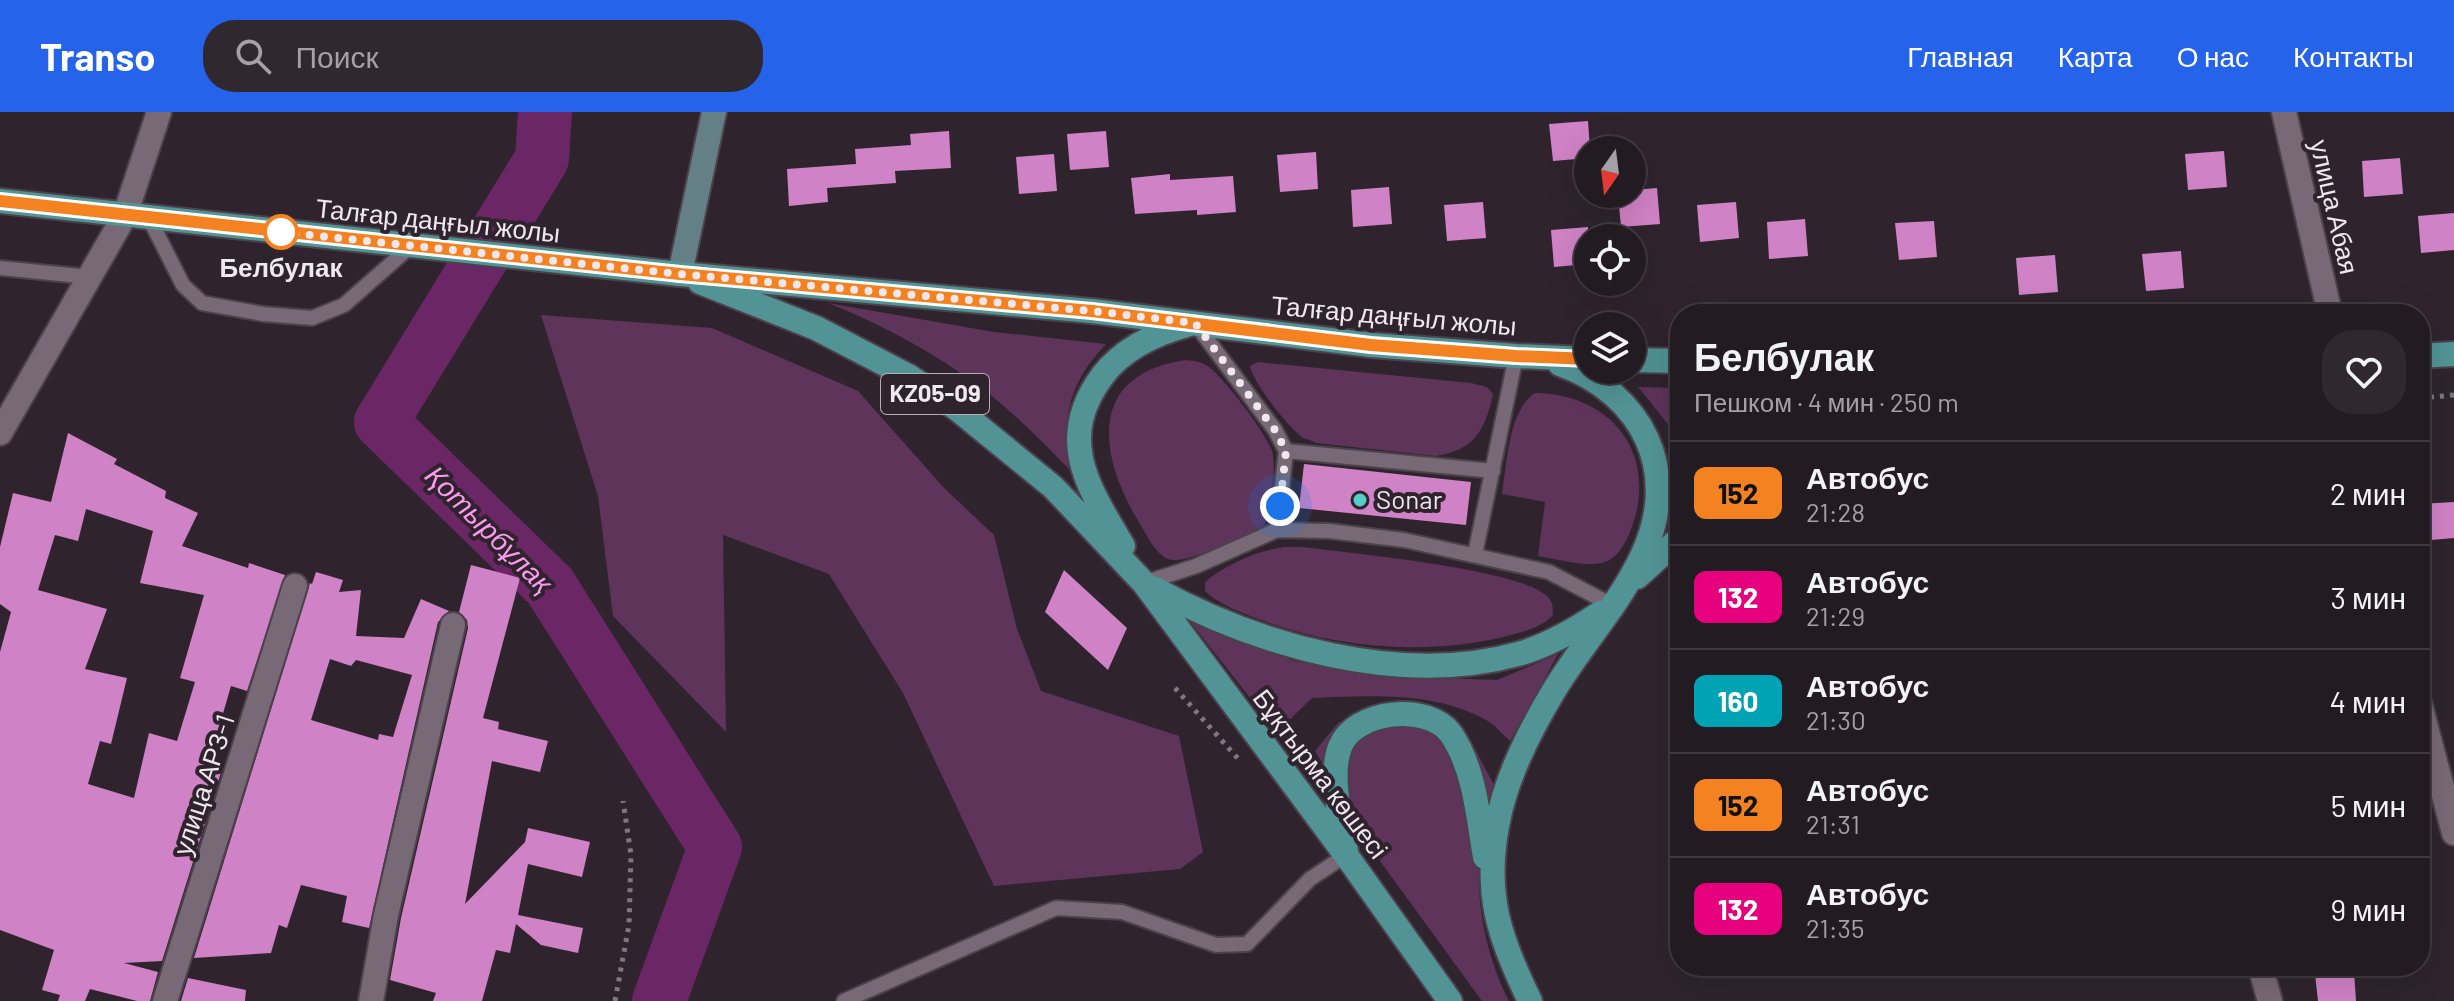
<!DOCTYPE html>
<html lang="ru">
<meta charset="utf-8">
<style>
body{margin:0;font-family:Barlow,sans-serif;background:#2f282f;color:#f1f3f6;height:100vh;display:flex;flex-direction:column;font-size:30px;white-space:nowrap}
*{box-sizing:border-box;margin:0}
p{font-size:26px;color:#a3a1a5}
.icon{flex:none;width:44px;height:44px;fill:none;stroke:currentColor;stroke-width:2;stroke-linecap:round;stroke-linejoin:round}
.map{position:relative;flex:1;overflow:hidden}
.side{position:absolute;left:1670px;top:192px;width:760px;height:672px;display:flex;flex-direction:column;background:#231b22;border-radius:32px;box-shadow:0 8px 32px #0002,0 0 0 2px #403940}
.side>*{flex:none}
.badge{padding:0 16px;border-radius:12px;font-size:28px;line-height:52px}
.needle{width:52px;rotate:194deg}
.tools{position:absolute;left:1574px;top:24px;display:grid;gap:16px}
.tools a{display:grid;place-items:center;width:72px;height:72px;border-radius:50%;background:#231b22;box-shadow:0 8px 32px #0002,0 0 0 2px #403940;font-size:40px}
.you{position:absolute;width:40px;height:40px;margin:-20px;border:6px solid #fff;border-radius:50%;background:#1a73e8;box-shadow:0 0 0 12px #1a73e833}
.map>.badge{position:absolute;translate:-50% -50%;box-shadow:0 0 0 4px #fff}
.round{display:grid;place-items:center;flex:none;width:84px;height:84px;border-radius:32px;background:#2f282f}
.summary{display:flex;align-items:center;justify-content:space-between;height:136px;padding:0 24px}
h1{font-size:38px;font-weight:700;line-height:60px}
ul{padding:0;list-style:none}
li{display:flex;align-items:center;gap:24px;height:104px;padding:0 24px;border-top:2px solid #403940}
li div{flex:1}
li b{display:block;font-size:30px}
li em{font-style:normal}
li .badge{min-width:88px;font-weight:700;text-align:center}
header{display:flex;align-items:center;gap:48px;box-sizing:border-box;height:112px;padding:0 40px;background:#2563eb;color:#fff}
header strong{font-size:38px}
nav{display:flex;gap:44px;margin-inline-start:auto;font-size:28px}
.search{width:560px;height:72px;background:#2f282f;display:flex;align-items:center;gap:20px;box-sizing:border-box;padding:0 28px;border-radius:32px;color:#a3a1a5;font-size:30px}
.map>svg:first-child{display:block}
</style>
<header>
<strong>Transo</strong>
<div class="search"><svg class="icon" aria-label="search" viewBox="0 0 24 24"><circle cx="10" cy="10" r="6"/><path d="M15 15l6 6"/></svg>Поиск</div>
<nav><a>Главная</a><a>Карта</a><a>О нас</a><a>Контакты</a></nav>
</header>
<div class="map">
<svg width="2454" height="889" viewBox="0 0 2454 889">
<rect width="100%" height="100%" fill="#2f242d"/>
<!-- green -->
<path fill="#5e345a" d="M828 191 994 220 1106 232C1069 271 1058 310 1074 362 1045 333 1017 303 984 278 937 242 883 213 828 191Z
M541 203 712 216 858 279 944 376 994 423 1017 517 1041 579 1179 624 1203 740 1180 757 994 774 903 581 829 462 723 423 726 620 613 504 598 384Z
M1186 248C1195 249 1202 250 1209 255 1224 266 1267 322 1272 339 1277 356 1271 397 1264 413 1246 424 1192 450 1172 448 1157 446 1147 423 1140 412 1098 344 1086 262 1186 248Z
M1258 250 1471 271 1487 275 1493 282C1485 319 1474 338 1436 344L1316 331C1315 330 1304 326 1303 326 1289 316 1253 271 1250 254Z
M1638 275 1680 276V340L1668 312Z
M1535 281C1610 282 1657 339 1633 412 1628 426 1620 445 1605 450 1585 456 1558 447 1538 444L1545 390 1502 382C1507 352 1508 299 1535 281Z
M1285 435H1303C1347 441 1523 457 1548 485 1553 490 1553 496 1553 503 1541 517 1520 520 1503 525 1422 544 1331 536 1253 505 1236 498 1218 492 1205 479V470C1226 452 1258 438 1285 435Z
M1181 498 1293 549 1387 564 1497 568 1558 542 1510 629C1503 623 1495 613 1486 608 1433 579 1371 584 1312 586L1277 620Z
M1392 604 1437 614 1476 639 1494 673C1468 740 1476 825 1509 889H1482L1380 749 1315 639 1339 610Z"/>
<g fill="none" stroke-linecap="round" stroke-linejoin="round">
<!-- river -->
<path stroke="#6b2665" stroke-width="54" d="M545 0 542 47 381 310 550 474 715 735 659 889"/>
</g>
<!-- building -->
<path fill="#cf82c5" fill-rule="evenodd" d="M1588 9 1590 38H1588V46L1553 49 1549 12Z
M949 19 951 56 895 59 896 71 827 76 828 90 789 94 787 57 856 52 855 37 911 33 910 22Z
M1106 19 1109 55 1070 58 1067 22Z
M2224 39 2227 75 2188 78 2185 42Z
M1316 40 1318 77 1280 80 1277 43Z
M1054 42 1057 79 1019 82 1016 45Z
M2400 46 2403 82 2364 85 2362 49Z
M1170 62V68L1233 64 1236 100 1197 103V98L1135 102 1131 66Z
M1389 75 1392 112 1353 115 1351 78Z
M1657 76 1660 112 1621 115 1618 82H1632V78Z
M1483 90 1486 126 1447 129 1444 93Z
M1736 90 1739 126 1700 130 1697 93Z
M2454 101V138L2421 141 2418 104Z
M1805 107 1808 144 1769 147 1767 110Z
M1934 109 1937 145 1899 148 1895 111Z
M1588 115V152L1554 155 1551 118Z
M2181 139 2184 176 2146 179 2142 142Z
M2055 143 2058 180 2019 183 2016 146Z
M68 321 117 347 114 352 166 379 165 386 198 401 182 434 248 456 249 451 285 463 247 579 231 574 209 650 223 654 162 849 124 851 158 860 150 889H137L90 877 85 889H58L60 883 42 878 54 838 0 818V540L11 500 0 492V435L13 381 51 390ZM86 397 153 419 140 471 204 483 180 566 195 570 177 629 149 621 134 686 88 672 100 629 111 632 127 566 85 557 107 497 38 478 55 423 78 429Z
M1304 352 1471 370 1466 413 1299 396Z
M2454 390V426L2420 429V392Z
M471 453 520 466 483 606 499 610 498 617 548 629 540 660 492 649 465 792 525 730 528 716 590 730 582 765 528 752 518 803 583 816 578 841 541 833 516 812 510 841 496 838 482 889H433L436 881 390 868 401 806 468 516 467 508 459 500Z
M1064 458 1127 516 1108 558 1045 500Z
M316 460 343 468 339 480 361 478 356 524 404 526 421 487 449 499 438 510 369 816 342 810 347 784 301 773 287 816 279 813 271 841 194 846 310 471 312 472ZM330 547 351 554 356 548 412 563 393 625 379 622 378 628 311 608Z
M2354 859 2356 889H2318L2315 862Z
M188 866 246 878 245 889H181Z"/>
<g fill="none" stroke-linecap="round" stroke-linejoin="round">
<defs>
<path id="lane" d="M149 106 183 173 202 191 263 202 312 206 344 193 411 134
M0 156 90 165
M1195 211 1275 318 1286 339 1277 418
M1286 339 1493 359
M1475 442 1516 244
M1144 471 1196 454 1277 418 1329 419 1404 428 1549 460 1612 493
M844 889 1056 796 1122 800 1216 833 1247 832 1310 767 1346 743"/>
<path id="street" d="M2284 0 2330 202
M0 321 125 103 159 0
M2420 593 2454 721
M2260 854 2270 889
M165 889 295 474
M371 889 386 803 453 513"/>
<path id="secondary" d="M680 162 714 0"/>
<path id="primary" d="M0 89 680 162 1092 199 1371 233 1516 244 1588 247
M700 170 816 216 910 265 956 296 1053 375 1144 471 1346 743 1450 889
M2420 244 2454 242
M1632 248 1680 249
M1123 434C1088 375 1055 327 1103 263 1124 236 1154 222 1187 213
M1637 465 1680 426
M1153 476C1257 533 1399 575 1518 542 1547 534 1575 518 1600 501
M1346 739C1341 709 1329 663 1340 635 1354 598 1428 590 1451 622 1475 657 1478 705 1485 745
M1530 889C1500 828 1484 783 1497 714 1505 667 1529 620 1553 580 1581 533 1620 492 1643 442 1681 359 1643 282 1560 252"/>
</defs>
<!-- lane casing -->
<use href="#lane" stroke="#4b424a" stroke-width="18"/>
<!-- street casing -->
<use href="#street" stroke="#4b424a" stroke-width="28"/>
<!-- secondary casing -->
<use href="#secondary" stroke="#4b424a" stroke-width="28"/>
<!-- primary casing -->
<use href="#primary" stroke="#4b424a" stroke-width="28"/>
<!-- path -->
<path stroke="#81777f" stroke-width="5" stroke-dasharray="4 6" stroke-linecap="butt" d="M2420 286 2454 283
M1175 576 1241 650
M615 889 629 813 631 743 623 689"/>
<!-- lane -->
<use href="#lane" stroke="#776975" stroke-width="14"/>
<!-- street -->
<use href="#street" stroke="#776975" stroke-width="24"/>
<!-- secondary -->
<use href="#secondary" stroke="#657f86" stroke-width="24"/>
<!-- primary -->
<use href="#primary" stroke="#529496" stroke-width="24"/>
</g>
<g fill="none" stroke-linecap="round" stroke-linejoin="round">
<defs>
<path id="line" d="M0 89 680 162 1092 199 1371 233 1516 244 1588 247"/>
</defs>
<!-- line casing -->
<use href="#line" stroke="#fff" stroke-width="18"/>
<!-- line -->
<use href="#line" stroke="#f58220" stroke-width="12"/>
<!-- walk -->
<path stroke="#f0e8ee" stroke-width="8" stroke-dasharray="0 14.4" d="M281 120 680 162 1092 199 1195 211 1275 318 1286 339 1280 394"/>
</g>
<!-- markers -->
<circle fill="#fff" stroke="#f58220" stroke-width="4" cx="281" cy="120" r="16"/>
<circle fill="#54cdc7" stroke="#2f242d" stroke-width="3" cx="1360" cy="388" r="8"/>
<g text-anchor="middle" stroke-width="8" stroke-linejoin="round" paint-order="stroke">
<!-- shield labels -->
<rect fill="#2f242d" stroke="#b6adb4" stroke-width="2" x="881" y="262" width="108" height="40" rx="6"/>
<g font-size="24" font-weight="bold" fill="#f0e8ee">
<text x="935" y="290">KZ05-09</text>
</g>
<!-- street labels -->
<g font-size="26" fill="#f0e8ee" stroke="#2f242d">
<text transform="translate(2334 95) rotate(77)" y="9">улица Абая</text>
<text transform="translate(438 109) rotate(6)" y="9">Талғар даңғыл жолы</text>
<text transform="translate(1394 204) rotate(5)" y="9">Талғар даңғыл жолы</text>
<text transform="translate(1320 662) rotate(53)" y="9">Бұқтырма көшесі</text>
<text transform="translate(204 673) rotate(-72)" y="9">улица АРЗ-1</text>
</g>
<!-- stop labels -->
<g font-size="26" font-weight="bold" fill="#f0e8ee" stroke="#2f242d">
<text x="281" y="165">Белбулак</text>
</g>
<!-- poi labels -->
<g font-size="26" fill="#f0e8ee" stroke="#2f242d" text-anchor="start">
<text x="1376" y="397">Sonar</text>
</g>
<!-- water labels -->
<g font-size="28" font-style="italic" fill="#fb99ef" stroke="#2f242d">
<text transform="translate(489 417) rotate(45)" y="10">Қотырбұлақ</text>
</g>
</g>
</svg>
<div class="tools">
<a><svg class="needle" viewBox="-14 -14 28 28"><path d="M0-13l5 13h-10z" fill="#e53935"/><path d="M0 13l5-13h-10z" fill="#a3a1a5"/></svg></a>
<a><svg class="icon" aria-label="locate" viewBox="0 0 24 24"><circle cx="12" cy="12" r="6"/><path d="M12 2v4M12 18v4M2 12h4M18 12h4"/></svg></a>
<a><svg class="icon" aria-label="layers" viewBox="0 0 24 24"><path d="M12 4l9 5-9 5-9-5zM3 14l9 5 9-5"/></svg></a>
</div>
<div class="you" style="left:1280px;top:394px"></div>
<section class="side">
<div class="summary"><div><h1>Белбулак</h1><p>Пешком · 4 мин · 250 m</p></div><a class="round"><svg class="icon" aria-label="heart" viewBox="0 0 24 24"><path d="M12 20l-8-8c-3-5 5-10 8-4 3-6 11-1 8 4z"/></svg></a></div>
<ul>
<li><span class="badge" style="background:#f58220;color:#111">152</span><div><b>Автобус</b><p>21:28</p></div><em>2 мин</em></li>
<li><span class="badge" style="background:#e6007e;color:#fff">132</span><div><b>Автобус</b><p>21:29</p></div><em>3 мин</em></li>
<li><span class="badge" style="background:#00a3b4;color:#fff">160</span><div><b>Автобус</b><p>21:30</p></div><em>4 мин</em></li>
<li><span class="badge" style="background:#f58220;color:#111">152</span><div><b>Автобус</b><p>21:31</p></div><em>5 мин</em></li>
<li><span class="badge" style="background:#e6007e;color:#fff">132</span><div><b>Автобус</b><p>21:35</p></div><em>9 мин</em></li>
</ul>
</section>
</div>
